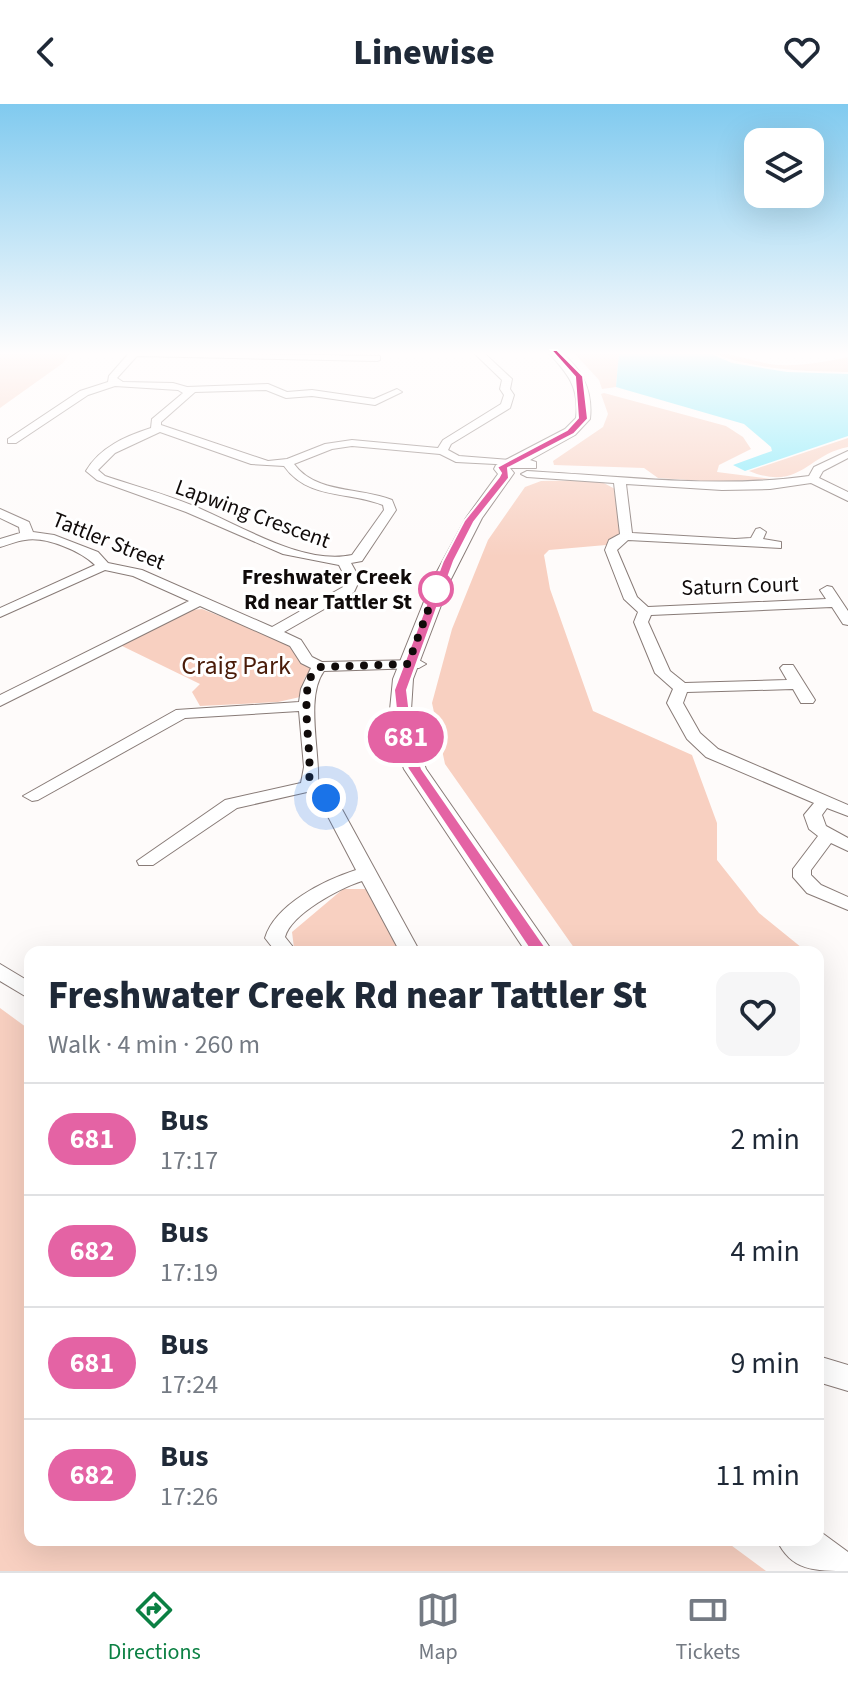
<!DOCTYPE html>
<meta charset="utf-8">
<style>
body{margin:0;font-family:"Source Sans 3",sans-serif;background:#f6f6f7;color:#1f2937;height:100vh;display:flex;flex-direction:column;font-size:30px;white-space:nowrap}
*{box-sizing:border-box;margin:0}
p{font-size:26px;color:#747a83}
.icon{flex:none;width:44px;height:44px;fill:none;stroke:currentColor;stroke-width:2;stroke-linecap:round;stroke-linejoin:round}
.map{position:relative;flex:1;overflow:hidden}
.panel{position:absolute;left:24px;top:842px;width:800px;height:600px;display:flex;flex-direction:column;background:#fff;border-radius:16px;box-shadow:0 8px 32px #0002}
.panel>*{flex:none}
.badge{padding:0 16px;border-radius:26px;font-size:28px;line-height:52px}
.fabs{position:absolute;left:744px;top:24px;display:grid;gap:16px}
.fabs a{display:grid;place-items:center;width:80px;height:80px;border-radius:16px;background:#fff;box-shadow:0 8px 32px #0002;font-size:40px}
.you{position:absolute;width:40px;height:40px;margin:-20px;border:6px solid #fff;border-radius:50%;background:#1a73e8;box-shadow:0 0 0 12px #1a73e833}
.map>.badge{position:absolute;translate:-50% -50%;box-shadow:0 0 0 4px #fff}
.round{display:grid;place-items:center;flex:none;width:84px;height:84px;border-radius:16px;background:#f6f6f7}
.overview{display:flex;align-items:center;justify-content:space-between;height:136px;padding:0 24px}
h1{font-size:38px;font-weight:800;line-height:60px}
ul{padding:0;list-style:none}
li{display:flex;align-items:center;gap:24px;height:112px;padding:0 24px;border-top:2px solid #e0e1e3}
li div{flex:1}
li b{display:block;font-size:30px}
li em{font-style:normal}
li .badge{min-width:88px;font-weight:700;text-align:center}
header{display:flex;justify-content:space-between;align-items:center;height:104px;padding:0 24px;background:#fff;font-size:36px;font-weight:800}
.tabs{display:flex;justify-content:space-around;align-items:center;height:112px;border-top:2px solid #e0e1e3;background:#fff;font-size:22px;color:#747a83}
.tabs a{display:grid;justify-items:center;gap:4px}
.tabs .selected{color:#0b8043}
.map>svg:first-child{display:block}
</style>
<header><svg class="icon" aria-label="back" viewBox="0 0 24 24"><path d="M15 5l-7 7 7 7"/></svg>Linewise<svg class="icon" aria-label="heart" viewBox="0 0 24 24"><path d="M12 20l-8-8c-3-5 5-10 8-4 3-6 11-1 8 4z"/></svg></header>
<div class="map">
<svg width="848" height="1467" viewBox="0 0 848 1467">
<rect width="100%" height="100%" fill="#fefbfa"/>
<!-- green -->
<path fill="#f8d0c1" d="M0 248H71L63 259 0 304Z
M573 248H619L616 283 602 285 599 276Z
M710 248C733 248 755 259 778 261 802 262 825 258 848 253V268C801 267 754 266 710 248Z
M604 289 726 322 743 333 751 345 719 361 717 368 771 375 717 378 658 374 644 364 554 361 553 357 603 323 608 310 601 290Z
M848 334V343C808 350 800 388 749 367Z
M598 376 617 386 620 431 606 441 549 446 544 451 550 485 593 607 692 651 717 719V756L759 809 807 848H577L445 660 432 599 452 525 488 436 525 383 541 377Z
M202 505 299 543 313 564 305 573 300 593 278 598 200 602 192 588 200 580 120 541 192 506Z
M343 785H368L404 848H301L294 844 292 828Z
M0 904 30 926V1436H724L766 1467H0Z"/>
<!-- water -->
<path fill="#84eafa" d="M619 248H707L732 259 787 268 848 270V332L745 367 733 361 772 347 771 343 744 320 616 283Z"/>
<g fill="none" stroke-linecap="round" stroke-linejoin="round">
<defs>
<path id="minor" d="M130 248 380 252V256L377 257 137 252 117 274 123 278 173 279 187 283 268 280 287 288 312 286 374 295 397 285 402 288 375 301 312 292 286 294 266 286 195 288 161 318V321L268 357 287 355 325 340 352 336 438 344 443 336 501 300 504 291 500 285 502 276 473 248H483L512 275 510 285 514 291 510 304 451 340 448 346 459 352 510 356 514 357V361L456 358 440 350 352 342 332 345 294 360C316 390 360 383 392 396L396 406 362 457 351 459 360 475 354 488 284 528 301 536 312 553 322 558 419 556 426 560 419 564 324 567C305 593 320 647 318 680L338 698 420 848H400L362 777C340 784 291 810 285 833L297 848H276L265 834C275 800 325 776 356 766L322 701 307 688 237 704 153 761H139L137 757 225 696 301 679 304 663 299 607 185 614 38 696 32 697 23 692 176 606 299 598 301 585 311 564 301 559 290 542 200 502 0 602V591L189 497 133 472 105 466 0 513V504L95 461C81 447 45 432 25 436 16 437 8 441 0 443V435L20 429 19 423 0 414V405L29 418 33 428 54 431 98 448 108 459 142 466 272 523 343 483 346 475 339 461 283 450 186 408 97 376 86 367C100 343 126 332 151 324L152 315 183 289 178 286 115 282 88 291 16 339H8V335L80 287 108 278 109 272ZM160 328 251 360 284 362C308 396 348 387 383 401L384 406 352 451C303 462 238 420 194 402 165 390 135 382 105 372L98 366 115 349Z
M848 347V354L823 367 819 374 848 388V397L811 379 770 385 722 386 626 380 632 429 735 435 751 434 756 425 760 424 766 428 763 435 781 438V444L628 436 617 446 637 493 648 503 826 495 820 486 827 482 832 483 848 507V521L843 520 832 503 651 511 648 518 670 567 685 579 787 576 780 564 783 561H793L815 596 813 599H801L793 585 687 588 683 599 700 629 718 645 848 701V712L827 704 822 711 826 722 848 734V747L831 739 811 766V771L821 781 848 793V806L807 789 793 773V765L818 732 809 725 804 711 814 699 706 653 687 635 667 599 673 585 655 569 634 518 638 508 624 495 605 446 609 436 620 430 614 379 527 373 521 370 527 367C620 372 716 385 809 372L814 363Z
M0 860 30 878V895L0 877Z
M818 1252 848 1261V1287L818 1278Z"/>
<path id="secondary" d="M548 248H561C583 266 593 287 590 315L575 331 530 356 536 358V364H510L514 369 482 414 451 475 413 575 411 606 416 637 426 665 553 848H526L404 665 394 637 390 606 393 575 433 475 466 414 498 370 494 365 496 361 565 325 576 314C580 283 567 269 548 248Z
M818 1426 848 1448V1467C815 1467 791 1467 777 1436H818Z"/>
</defs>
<!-- minor casing -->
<use href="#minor" stroke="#887b77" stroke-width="2"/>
<!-- secondary casing -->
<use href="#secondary" stroke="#887b77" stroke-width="2"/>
<!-- minor -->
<use href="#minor" fill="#fff" fill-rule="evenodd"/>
<!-- secondary -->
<use href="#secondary" fill="#fff" fill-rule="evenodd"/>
</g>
<!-- sky -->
<linearGradient id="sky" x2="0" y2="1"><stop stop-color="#80caef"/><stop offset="0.55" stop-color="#fffdfd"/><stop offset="1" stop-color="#fffdfd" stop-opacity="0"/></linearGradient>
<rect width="848" height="453" fill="url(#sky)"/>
<!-- line -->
<path fill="#e463a4" stroke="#fff" stroke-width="2" d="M551 246H557L583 272 588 315 574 330 508 364 509 374 474 418 454 457 407 586 414 643 422 665 546 844 548 848 546 852H534L408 665 400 643 394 586 443 457 464 417 499 373 501 369 497 363 567 326 578 314 575 273Z"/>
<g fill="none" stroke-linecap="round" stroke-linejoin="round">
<!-- walk -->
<path stroke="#100b0a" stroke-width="8" stroke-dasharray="0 14.4" d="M326 694 309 679C312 646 302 608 309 575L320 563 408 560 436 485"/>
</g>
<!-- markers -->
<circle fill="#fff" stroke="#e463a4" stroke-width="4" cx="436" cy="485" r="16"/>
<g text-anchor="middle" stroke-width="6" stroke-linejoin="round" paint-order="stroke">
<!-- far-street labels -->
<g font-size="22" fill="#100b0a" stroke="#fff">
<text transform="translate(253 409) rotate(20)" y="8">Lapwing Crescent</text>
<text transform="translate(109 436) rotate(22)" y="8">Tattler Street</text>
<text transform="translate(740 481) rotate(-2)" y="8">Saturn Court</text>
</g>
<!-- far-stop labels -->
<g font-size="22" font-weight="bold" fill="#100b0a" stroke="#fff" text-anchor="end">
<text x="412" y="480">Freshwater Creek<tspan x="412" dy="25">Rd near Tattler St</tspan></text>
</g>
<!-- park labels -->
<g font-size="26" fill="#4a1c09" stroke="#fff">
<text x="236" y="570">Craig Park</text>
</g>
</g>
</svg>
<div class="fabs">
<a><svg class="icon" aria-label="layers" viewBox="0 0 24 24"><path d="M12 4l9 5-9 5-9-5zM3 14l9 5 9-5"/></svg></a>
</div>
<div class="you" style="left:326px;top:694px"></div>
<b class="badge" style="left:406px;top:633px;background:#e463a4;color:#fff">681</b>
<section class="panel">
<div class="overview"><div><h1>Freshwater Creek Rd near Tattler St</h1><p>Walk · 4 min · 260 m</p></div><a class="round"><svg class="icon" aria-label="heart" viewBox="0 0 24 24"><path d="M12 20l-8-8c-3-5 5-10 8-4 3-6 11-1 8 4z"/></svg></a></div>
<ul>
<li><span class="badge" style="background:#e463a4;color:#fff">681</span><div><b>Bus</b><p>17:17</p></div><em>2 min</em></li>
<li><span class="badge" style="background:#e463a4;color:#fff">682</span><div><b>Bus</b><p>17:19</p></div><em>4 min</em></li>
<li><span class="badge" style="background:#e463a4;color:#fff">681</span><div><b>Bus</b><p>17:24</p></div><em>9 min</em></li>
<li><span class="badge" style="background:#e463a4;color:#fff">682</span><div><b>Bus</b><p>17:26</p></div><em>11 min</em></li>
</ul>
</section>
</div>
<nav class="tabs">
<a class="selected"><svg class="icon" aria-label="directions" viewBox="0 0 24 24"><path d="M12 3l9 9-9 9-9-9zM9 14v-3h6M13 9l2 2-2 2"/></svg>Directions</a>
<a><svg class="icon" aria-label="map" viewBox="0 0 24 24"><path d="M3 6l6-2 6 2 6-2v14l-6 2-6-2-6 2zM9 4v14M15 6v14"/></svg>Map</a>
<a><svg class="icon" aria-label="tickets" viewBox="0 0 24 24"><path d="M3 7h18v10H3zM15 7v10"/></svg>Tickets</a>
</nav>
